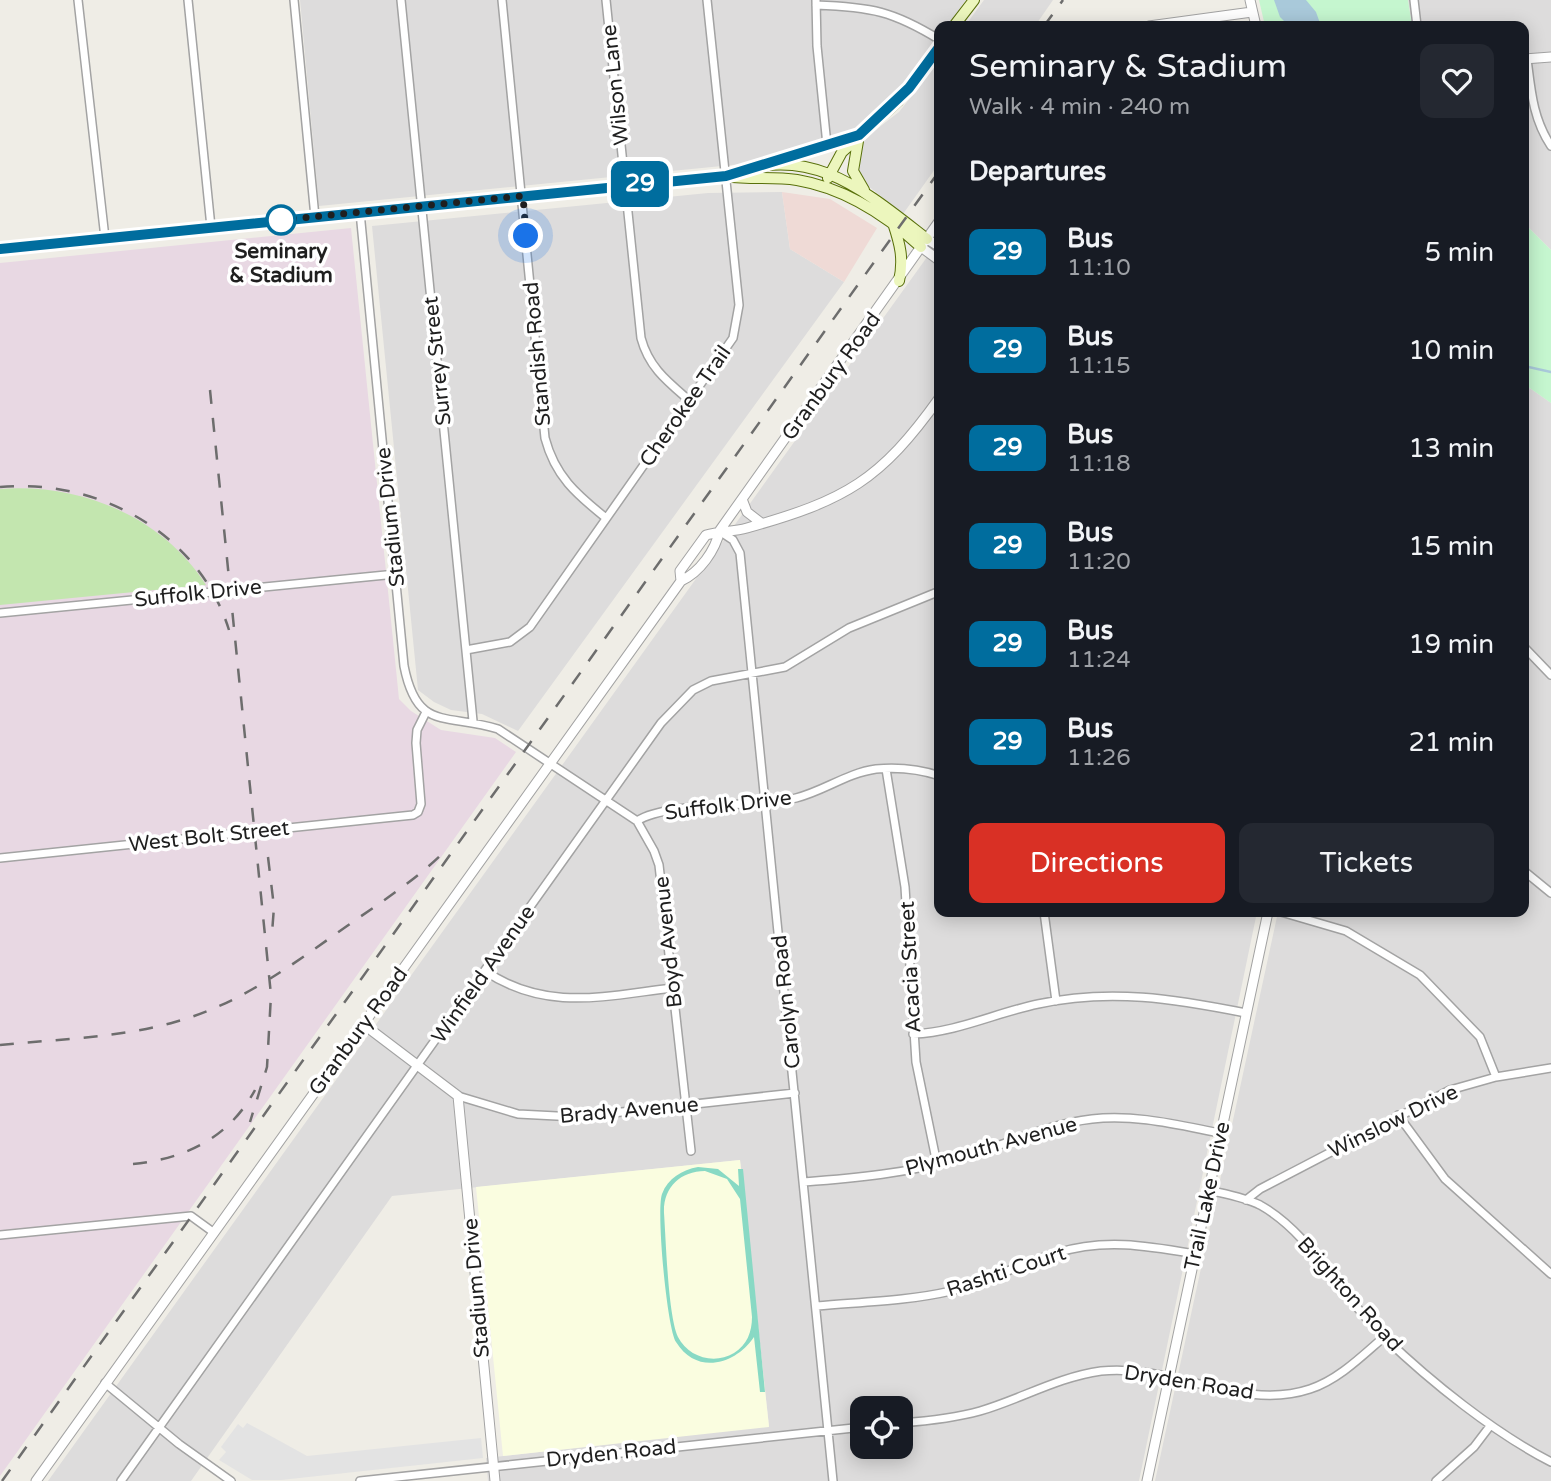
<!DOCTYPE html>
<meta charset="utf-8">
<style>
body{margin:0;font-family:"Varela Round",sans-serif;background:#242831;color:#f1f3f6;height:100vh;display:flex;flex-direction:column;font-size:26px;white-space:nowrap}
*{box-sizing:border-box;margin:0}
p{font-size:23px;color:#9ea1a6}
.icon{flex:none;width:38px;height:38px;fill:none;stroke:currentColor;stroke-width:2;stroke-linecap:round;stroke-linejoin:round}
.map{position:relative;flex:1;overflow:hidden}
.panel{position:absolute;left:934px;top:21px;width:595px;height:896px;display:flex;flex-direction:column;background:#171b24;border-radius:14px;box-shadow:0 4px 18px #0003}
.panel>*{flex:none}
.badge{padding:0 14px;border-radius:10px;font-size:24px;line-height:46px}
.buttons{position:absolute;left:850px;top:1396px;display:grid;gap:14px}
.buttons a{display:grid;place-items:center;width:63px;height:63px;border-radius:14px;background:#171b24;box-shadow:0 4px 18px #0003;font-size:35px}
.you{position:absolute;width:35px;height:35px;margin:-18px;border:5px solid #fff;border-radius:50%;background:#1a73e8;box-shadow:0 0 0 10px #1a73e833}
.map>.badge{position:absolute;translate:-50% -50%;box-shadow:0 0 0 4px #fff}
h2{padding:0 35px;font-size:26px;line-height:63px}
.round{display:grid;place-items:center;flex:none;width:74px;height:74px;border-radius:14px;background:#242831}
.headline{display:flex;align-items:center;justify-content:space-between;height:119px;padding:0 35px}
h1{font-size:33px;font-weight:600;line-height:52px}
.button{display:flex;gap:14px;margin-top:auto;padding:14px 35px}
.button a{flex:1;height:80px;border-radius:14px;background:#d93025;color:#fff;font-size:28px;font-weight:600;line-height:80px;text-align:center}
.button a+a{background:#242831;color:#f1f3f6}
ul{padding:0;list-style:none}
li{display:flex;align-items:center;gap:21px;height:98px;padding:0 35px}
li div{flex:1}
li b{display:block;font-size:26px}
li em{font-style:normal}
li .badge{min-width:77px;font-weight:700;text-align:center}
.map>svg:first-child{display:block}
</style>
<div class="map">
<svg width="1551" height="1481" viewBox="0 0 1551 1481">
<rect width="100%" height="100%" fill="#efede6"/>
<!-- residential -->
<path fill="#dddcdc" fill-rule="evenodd" d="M300 0H966L947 26H940V37L898 93 853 133 752 163 319 206Z
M984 0H1053L1035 26H965Z
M1408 0H1551V250L1524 223V26H1412Z
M940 60V162L903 214 862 181 858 169 860 149 865 138 899 112Z
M782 192 790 249 844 282 518 731 482 714 451 710 434 702 418 690 372 226 708 193Z
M940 239V912H1257L1139 1481H488L486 1458 769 1426 740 1160 392 1196 191 1481H48ZM863 1409H901V1447H863Z
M1524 384 1551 403V1481H1155L1278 912H1524Z"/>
<!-- commercial -->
<path fill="#efdad6" d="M782 192 830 199 877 228 844 282 790 249Z"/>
<!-- industrial -->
<path fill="#e8d8e3" d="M351 228 399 699 411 711 441 730 495 738 516 752 0 1476V263Z"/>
<!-- education -->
<path fill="#fafde0" d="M740 1160 769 1427 503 1456 476 1187Z"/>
<!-- grass -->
<path fill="#c3e6af" d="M0 489C80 483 162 516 206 585L0 605Z"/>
<!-- park -->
<path fill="#c5f6cf" d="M1259 0H1408L1412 26H1265Z
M1524 223 1551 250V403L1524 384Z"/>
<!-- pitch -->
<path fill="#88d9c4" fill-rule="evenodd" d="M698 1167 718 1169 739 1186 738 1169H743L765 1392H760L754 1337C736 1364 697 1376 676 1342 667 1328 656 1211 662 1194 668 1178 682 1170 698 1167ZM705 1171 727 1179 740 1199 752 1317C752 1332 747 1345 734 1353 714 1365 688 1357 678 1337 668 1315 666 1241 664 1213 663 1188 680 1171 705 1171Z"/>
<!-- parking -->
<path fill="#e3e3e3" d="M247 1423 307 1456 481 1438 483 1458 281 1480H252L219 1460 226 1452 221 1447 238 1424 243 1428Z"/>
<!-- water -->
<path fill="#a9c9da" d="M1274 0H1306L1316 12 1321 26H1289L1280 17Z"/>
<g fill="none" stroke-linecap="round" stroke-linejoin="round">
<!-- stream -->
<path stroke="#a9c9da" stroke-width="2.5" d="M1524 366 1551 372"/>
<defs>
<path id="minor" d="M78 0 105 238
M188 0 211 227
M294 0 315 217
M401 0 473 721
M502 0 545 438C555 476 576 494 606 518
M606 0 641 338C649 368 668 382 690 401
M816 0 817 46 827 145
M1414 0 1417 26
M816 5C871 7 893 11 940 40
M1527 59C1531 91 1533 119 1551 146
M360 212 404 666C417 732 446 713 498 729L637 821 654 851 659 865 691 1151
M721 532 733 540 740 553 833 1481
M0 613 396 574
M1524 647 1551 675
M466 650 510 642 530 627 733 338 739 305 707 0
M886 769 905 887 916 1062 937 1164
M637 821C668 801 755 808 796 798 824 791 847 773 876 769 898 767 919 769 940 776
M0 858 413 815 418 812 421 804 416 743 417 730 426 712
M1524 871 1551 893
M1044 912 1056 1001
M1281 912 1346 931 1420 975 1480 1037 1496 1077
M485 971C546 1012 604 996 672 988
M913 1034C958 1032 995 1013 1038 1004 1110 988 1175 999 1246 1013
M458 1096 518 1114 576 1117 795 1093
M1398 1115 1445 1179 1551 1274
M804 1182C856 1178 908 1173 958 1159 1003 1146 1046 1124 1092 1119 1135 1114 1178 1125 1220 1133
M1208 1190C1225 1194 1244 1197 1260 1205 1312 1234 1341 1297 1384 1337 1431 1382 1493 1432 1551 1462
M1246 1200 1260 1189 1450 1090 1496 1077 1551 1068
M0 1235 191 1216 213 1232
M817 1306C861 1302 908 1301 951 1291 988 1282 1021 1263 1057 1253 1104 1238 1148 1246 1195 1254
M105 1383 179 1444 231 1481
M901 1423C927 1421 955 1418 980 1411 1021 1399 1058 1377 1101 1371 1171 1363 1241 1412 1310 1389 1338 1380 1362 1356 1384 1337
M121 1481 661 723 693 690 711 681 785 667 849 628 940 591
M360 1481 863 1427
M1436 1481 1474 1447 1490 1426"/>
<path id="tertiary" d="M1250 0 1256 26
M1149 26 1252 12
M1524 59 1551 57
M927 239 940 247
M921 247 940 261
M742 499 747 512 760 522
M681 581 680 571 706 535C720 531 733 532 747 528 846 500 880 481 940 397
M363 1024 458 1096 495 1481
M36 1481 681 581C700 572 715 551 720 530L940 220
M1147 1481 1268 912"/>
<path id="secondary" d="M954 26 974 0
M859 135 853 171 864 190
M780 161 855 136
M727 176C809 141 865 191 927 239
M828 178 842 152 898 101 940 46
M893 223C900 244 904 259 899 281
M0 249 726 176C750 180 773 176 797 180 845 188 886 215 921 247"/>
</defs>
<!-- minor casing -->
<use href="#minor" stroke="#a3a3a3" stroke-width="10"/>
<!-- tertiary casing -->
<use href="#tertiary" stroke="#a3a3a3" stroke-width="11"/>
<!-- secondary casing -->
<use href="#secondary" stroke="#59700b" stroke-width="12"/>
<!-- minor -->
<use href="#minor" stroke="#fff" stroke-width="7"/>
<!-- tertiary -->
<use href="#tertiary" stroke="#fff" stroke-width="9"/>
<!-- secondary -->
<use href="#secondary" stroke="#ecf6bd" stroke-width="10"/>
<!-- rail -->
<path stroke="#6d6d6d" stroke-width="2.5" stroke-dasharray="14 14" stroke-linecap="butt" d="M1044 26 1063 0
M210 390 271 995 267 1067 250 1122
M0 487C98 478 199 533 229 630
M268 857 274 907 272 933
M0 1045C58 1039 119 1038 175 1022 241 1004 293 964 347 926 381 902 416 880 445 851
M133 1164C185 1159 229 1138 255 1090
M2 1481 940 170"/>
</g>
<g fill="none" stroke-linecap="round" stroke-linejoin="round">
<defs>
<path id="line" d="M0 249 726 176 859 135 909 88 940 46"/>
</defs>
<!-- line casing -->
<use href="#line" stroke="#fff" stroke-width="16"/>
<!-- line -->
<use href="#line" stroke="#006d9e" stroke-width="10"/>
<!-- walk -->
<path stroke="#1f1f1f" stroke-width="7" stroke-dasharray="0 12.6" d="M281 220 523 196 526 236"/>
</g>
<!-- markers -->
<circle fill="#fff" stroke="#006d9e" stroke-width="3.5" cx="281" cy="220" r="14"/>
<g text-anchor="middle" stroke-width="7" stroke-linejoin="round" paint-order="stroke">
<!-- street labels -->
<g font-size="21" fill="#1f1f1f" stroke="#fff">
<text transform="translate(615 85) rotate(-96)" y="7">Wilson Lane</text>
<text transform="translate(537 354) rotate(-95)" y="7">Standish Road</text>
<text transform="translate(437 361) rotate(-96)" y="7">Surrey Street</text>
<text transform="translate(831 376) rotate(-54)" y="7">Granbury Road</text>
<text transform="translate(685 406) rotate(-55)" y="7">Cherokee Trail</text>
<text transform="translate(390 517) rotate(-96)" y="7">Stadium Drive</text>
<text transform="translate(198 593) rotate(-6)" y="7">Suffolk Drive</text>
<text transform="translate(728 805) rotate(-7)" y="7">Suffolk Drive</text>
<text transform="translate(209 836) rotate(-6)" y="7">West Bolt Street</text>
<text transform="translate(668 942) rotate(-96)" y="7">Boyd Avenue</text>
<text transform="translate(910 967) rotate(-93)" y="7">Acacia Street</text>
<text transform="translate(483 974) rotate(-55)" y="7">Winfield Avenue</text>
<text transform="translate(786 1002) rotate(-96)" y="7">Carolyn Road</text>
<text transform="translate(358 1031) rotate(-54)" y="7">Granbury Road</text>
<text transform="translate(629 1110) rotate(-5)" y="7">Brady Avenue</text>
<text transform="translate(1393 1121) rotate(-26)" y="7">Winslow Drive</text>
<text transform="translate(991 1146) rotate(-15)" y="7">Plymouth Avenue</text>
<text transform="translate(1207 1196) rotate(-78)" y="7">Trail Lake Drive</text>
<text transform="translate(1006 1271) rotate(-18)" y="7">Rashti Court</text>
<text transform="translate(476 1288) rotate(-95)" y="7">Stadium Drive</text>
<text transform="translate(1350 1294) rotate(48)" y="7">Brighton Road</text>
<text transform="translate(1189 1382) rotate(9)" y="7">Dryden Road</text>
<text transform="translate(611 1453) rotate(-6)" y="7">Dryden Road</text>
</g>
<!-- stop labels -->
<g font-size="21" font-weight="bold" fill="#1f1f1f" stroke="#fff">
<text x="281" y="258">Seminary<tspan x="281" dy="24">&amp; Stadium</tspan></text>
</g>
</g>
</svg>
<div class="buttons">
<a><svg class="icon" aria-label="locate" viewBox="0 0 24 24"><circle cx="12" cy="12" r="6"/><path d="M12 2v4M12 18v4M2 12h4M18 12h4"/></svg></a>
</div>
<div class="you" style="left:526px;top:236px"></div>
<b class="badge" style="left:640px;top:184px;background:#006d9e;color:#fff">29</b>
<section class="panel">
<div class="headline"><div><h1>Seminary &amp; Stadium</h1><p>Walk · 4 min · 240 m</p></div><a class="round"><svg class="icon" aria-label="heart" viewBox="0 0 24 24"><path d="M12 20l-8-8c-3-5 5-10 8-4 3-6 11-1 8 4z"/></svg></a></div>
<h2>Departures</h2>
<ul>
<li><span class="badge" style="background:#006d9e;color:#fff">29</span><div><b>Bus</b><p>11:10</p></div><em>5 min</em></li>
<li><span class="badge" style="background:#006d9e;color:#fff">29</span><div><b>Bus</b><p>11:15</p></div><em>10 min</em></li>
<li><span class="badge" style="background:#006d9e;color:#fff">29</span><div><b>Bus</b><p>11:18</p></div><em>13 min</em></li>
<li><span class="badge" style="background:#006d9e;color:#fff">29</span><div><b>Bus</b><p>11:20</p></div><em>15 min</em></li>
<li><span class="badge" style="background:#006d9e;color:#fff">29</span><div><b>Bus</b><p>11:24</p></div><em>19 min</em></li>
<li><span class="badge" style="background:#006d9e;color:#fff">29</span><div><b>Bus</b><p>11:26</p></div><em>21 min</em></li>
</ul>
<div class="button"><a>Directions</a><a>Tickets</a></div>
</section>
</div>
